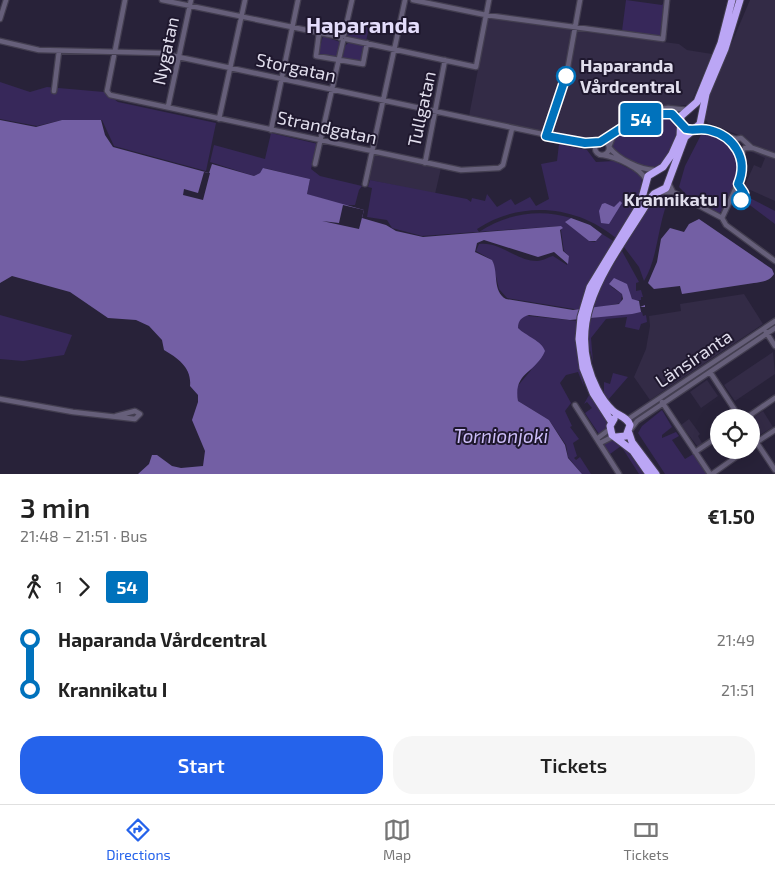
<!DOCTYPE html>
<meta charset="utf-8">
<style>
body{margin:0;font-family:"Exo 2",sans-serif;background:#f6f6f6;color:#222;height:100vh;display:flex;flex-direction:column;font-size:19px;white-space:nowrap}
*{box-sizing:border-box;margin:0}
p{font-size:16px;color:#767676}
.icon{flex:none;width:28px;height:28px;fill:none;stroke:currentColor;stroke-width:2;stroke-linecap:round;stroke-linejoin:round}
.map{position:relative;height:474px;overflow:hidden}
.drawer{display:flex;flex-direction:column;background:#fff;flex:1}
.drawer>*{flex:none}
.badge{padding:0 10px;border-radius:4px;font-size:18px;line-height:32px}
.buttons{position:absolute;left:710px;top:409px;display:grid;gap:10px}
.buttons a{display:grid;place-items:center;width:50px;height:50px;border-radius:50%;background:#fff;box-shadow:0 5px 20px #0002;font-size:25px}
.map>.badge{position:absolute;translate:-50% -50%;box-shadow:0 0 0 2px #fff}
.legs{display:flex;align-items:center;gap:8px;height:55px;padding:0 20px;font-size:16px}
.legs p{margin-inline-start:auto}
.overview{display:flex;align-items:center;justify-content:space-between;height:85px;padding:0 20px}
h1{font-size:28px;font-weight:600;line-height:38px}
.primary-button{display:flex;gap:10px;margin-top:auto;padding:10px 20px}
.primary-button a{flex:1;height:58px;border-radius:20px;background:#2563eb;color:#fff;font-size:20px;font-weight:600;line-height:58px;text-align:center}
.primary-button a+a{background:#f6f6f6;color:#222}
ul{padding:0 20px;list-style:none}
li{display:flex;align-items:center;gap:18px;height:50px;font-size:19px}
li i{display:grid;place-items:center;width:8px;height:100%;margin:0 6px;background:currentColor}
li i::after{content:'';width:12px;height:12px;margin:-6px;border:4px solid;border-radius:50%;background:#fff}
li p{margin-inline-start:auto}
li:first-child i{background:linear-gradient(#0000 50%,currentColor 0)}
li:last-child i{background:linear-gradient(currentColor 50%,#0000 0)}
.menu{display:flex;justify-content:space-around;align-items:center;height:70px;border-top:1px solid #e0e0e0;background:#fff;font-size:14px;color:#767676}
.menu a{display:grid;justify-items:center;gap:2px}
.menu .active{color:#2563eb}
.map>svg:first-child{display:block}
</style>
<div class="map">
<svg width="775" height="474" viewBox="0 0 775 474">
<rect width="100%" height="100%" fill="#282239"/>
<!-- built -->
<path fill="#332b46" d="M750 0H775V201L748 189 745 185 754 165 761 168 765 158 747 150 749 142 746 138 708 123 704 117 710 94Z
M488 18 574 30 560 85 545 132 469 116Z
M578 31 679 44 687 50 712 54 690 105 655 106 639 111 601 137 585 140 575 138 553 133Z
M372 154 441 168 435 194 365 179Z
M744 294 763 324 650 400 634 377 646 349 650 326 649 316 681 311 680 304Z
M773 352 775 374 735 401 724 385Z
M707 380 718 396 701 408 690 392Z
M763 411 773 427 760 435 751 419Z
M689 419 700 434 698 436 702 443 698 447 681 425Z"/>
<!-- green -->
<path fill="#37285a" d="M626 0 662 5 664 2 660 36 622 31Z
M350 24 369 28 366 41 347 37Z
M323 36 340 42 337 59 318 55Z
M349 42 363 44 365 47 361 62 342 60 345 46Z
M0 82 30 92 47 87 104 92 118 102 216 123 206 171 114 146 102 120H62L37 126 0 119Z
M659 116H670L678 124C677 134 675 141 671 150 657 180 637 164 615 152L612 144C619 127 641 120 659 116Z
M703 131C751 138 743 185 719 214L691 199 679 187 685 166Z
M271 133 318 144 311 169 320 176 362 186 359 190 355 205H343L307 194 310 179 264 168 260 173 254 176 210 162 214 145 265 159Z
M559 144 587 150 596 162 614 161 634 171 642 178 640 200 617 239C577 205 521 200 477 229L479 232C506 214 539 208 571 218L566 222 589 241 595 242 602 234 615 242 580 310 507 298 499 289 492 260 476 251 479 244C500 241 516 261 537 261 543 261 548 257 553 256L567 265 569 256 564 251 561 230 562 228 560 226 422 236 392 228 387 220 367 217 372 188 368 187 370 180 467 199 471 202 472 198 485 201 487 194 497 207 511 199 515 205 530 197 536 206 549 199 541 164 557 161Z
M662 194 670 196C657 224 659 256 644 281L639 267 624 247 654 198Z
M748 197 775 211V224L747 203Z
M622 251 639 282 636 283V291L641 290 643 297H641V300L633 301 631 296 610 286 622 294 621 303 592 309 605 278Z
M480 302 529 316 578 321V357L584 387 578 372 566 375 560 383 571 403 565 411 572 426 570 427 579 439 573 443 577 456 574 458 576 460 580 457 591 474H582L568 457 566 445 549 420 518 401 516 388 532 369 525 374Z
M642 312 643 316 646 315 647 322 641 324 639 330 625 327 627 317 606 319 591 338 593 362 588 342 589 319 599 316Z
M0 315 72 335 64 355 23 361 0 359Z
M613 373 628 377 608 400 604 395V382L610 384Z
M589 395 596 399 609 420 604 434H599L585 413 592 408 587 402 584 404Z
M662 410 672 427 662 435V438L676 432 679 436 672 440 685 459 695 453 708 474H665L638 433 642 426Z
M614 439 627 448 646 474H639L621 446 610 454 605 449 604 443Z"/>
<!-- water -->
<path fill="#735fa4" d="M0 120 36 127 62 120H101L105 135 113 147 209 173 212 164 254 176 260 173 263 168 310 179 307 194 364 210 362 218 386 225 396 231 423 237 561 226 563 228 560 230 563 251 569 256 568 264 554 252 538 257 484 240 477 243 475 252 492 260C499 273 492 291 506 299L573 310 619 304 623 299 622 294 609 284 614 278 627 284 632 299 639 301 640 307 645 305V307H640L641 312 632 314 570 320 529 315C522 317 518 320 518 328 526 336 542 341 545 351 535 374 513 372 518 401L549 420 565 445 568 458 582 474H138L149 464 152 455H157L172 466 181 468 203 466 205 451 192 420 198 402V395L190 386C192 368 178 358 164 350L162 340 149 326 136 320 108 318 70 292 12 276 0 283Z
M620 201 622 203 609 224 601 223 599 211 602 204 605 203 614 207Z
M571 218 590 225 602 234 596 241H589L565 222Z
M699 219 772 269 774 274C770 281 762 282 754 283L682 294 680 286 654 289 648 283 657 262 661 239 670 228 684 232 689 224Z"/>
<!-- pier -->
<path fill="#282239" d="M204 172 210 173 203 200 183 195 184 189 198 193Z
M343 205 364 210 359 229 322 221 339 223Z"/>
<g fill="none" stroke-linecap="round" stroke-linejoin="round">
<defs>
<path id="minor" d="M125 0 107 91 110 95 461 170 499 168 503 165 512 129
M162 0 340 37
M413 0 486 15 663 39 667 0
M0 19 6 0
M319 33 316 56 363 64 367 43
M340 38 344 35 352 0
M346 39 476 67 489 0
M0 41 39 50 160 53 585 143 600 142 648 111 668 108 689 110
M54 91 59 51
M168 107 191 0
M219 119 245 0
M635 119C651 118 669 105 680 122
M696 128 710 130 736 139
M271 130 298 0
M614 134 609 147C618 159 640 170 655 170
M546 136 567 72 580 0
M595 148a7 7 0 1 1 14 0a7 7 0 1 1-14 0Z
M733 142 741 157
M734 144 736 139 741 138 752 148
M745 148H753L775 156
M743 150 739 181 722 218 726 225 775 261
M603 155C616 157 641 168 646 180
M425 163 445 60
M315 164 343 41
M365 184 405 0
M660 192H673L668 182
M673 192 722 218
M766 332 775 346
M710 372 740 418
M0 399 73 412 135 419 140 414 135 411 116 416
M662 402 710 474
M575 405 619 474
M746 418 775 398
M627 420 775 321
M631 429 637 421 775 328
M751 434 775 470
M598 438 610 429
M600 443 614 436
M751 446 775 430
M695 452 719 436
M712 474 746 450"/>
<path id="highway" d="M614 419 610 426 612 435 633 451 649 474
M611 421 593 393 583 368 579 339 581 317 590 287 640 205 648 176 663 167 672 154 680 136 681 116 697 102 721 43 732 0
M629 433 632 442 656 474
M616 437 626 436 630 425C627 417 619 416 613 411 607 405 601 397 597 389 560 317 613 260 649 200L654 194 666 188 685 137 700 124 706 94 725 49 740 0"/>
</defs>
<!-- minor casing -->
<use href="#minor" stroke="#433e50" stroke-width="7"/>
<!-- highway casing -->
<use href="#highway" stroke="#433e50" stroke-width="9"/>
<!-- minor -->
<use href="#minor" stroke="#665f7a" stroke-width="4.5"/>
<!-- highway -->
<use href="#highway" stroke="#bba6f5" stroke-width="7"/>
</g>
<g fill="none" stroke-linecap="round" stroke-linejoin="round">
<defs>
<path id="line-1" d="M566 76 546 136 585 143 600 142 634 120 660 114H672L686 129C693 131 700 128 709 130 734 136 749 159 738 184L744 193 741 200"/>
</defs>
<!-- line-1 casing -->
<use href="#line-1" stroke="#fff" stroke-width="11"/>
<!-- line-1 -->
<use href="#line-1" stroke="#0072bc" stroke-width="8"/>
</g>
<!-- markers -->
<g fill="#fff" stroke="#0072bc" stroke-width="2.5">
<circle cx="566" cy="76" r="9"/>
<circle cx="741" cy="200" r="9"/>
</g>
<g text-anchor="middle" stroke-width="4" stroke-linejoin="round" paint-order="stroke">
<!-- street labels -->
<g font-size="18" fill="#e1deed" stroke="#1f182e">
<text transform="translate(166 51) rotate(-78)" y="6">Nygatan</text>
<text transform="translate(296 68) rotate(12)" y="6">Storgatan</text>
<text transform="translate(422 109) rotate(-78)" y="6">Tullgatan</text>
<text transform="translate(327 128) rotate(12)" y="6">Strandgatan</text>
<text transform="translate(694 359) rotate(-34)" y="6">Länsiranta</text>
</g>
<!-- stop labels -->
<g font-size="18" font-weight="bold" fill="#e1deed" stroke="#1f182e" text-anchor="start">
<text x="580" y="72">Haparanda<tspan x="580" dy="21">Vårdcentral</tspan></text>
<text x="727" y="206" text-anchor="end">Krannikatu I</text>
</g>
<!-- water labels -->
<g font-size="19" font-style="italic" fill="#cbbcf7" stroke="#1f182e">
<text x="501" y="443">Tornionjoki</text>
</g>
<!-- district labels -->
<g font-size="22" font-weight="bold" fill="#e4ddfb" stroke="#1f182e">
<text x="363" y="33">Haparanda</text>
</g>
</g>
</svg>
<div class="buttons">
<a><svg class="icon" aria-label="locate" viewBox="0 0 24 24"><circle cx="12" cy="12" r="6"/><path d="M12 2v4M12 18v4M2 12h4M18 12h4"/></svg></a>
</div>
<b class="badge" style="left:641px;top:119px;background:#0072bc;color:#fff">54</b>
</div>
<section class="drawer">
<div class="overview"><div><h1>3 min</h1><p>21:48 – 21:51 · Bus</p></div><b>€1.50</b></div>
<div class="legs"><svg class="icon" aria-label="walk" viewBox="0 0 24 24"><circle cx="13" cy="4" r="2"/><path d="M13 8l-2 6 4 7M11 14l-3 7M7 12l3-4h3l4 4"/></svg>1<svg class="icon" aria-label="forward" viewBox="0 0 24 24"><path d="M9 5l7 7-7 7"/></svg><b class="badge" style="background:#0072bc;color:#fff">54</b></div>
<ul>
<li><i style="color:#0072bc"></i><b>Haparanda Vårdcentral</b><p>21:49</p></li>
<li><i style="color:#0072bc"></i><b>Krannikatu I</b><p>21:51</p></li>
</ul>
<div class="primary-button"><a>Start</a><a>Tickets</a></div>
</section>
<nav class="menu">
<a class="active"><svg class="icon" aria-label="directions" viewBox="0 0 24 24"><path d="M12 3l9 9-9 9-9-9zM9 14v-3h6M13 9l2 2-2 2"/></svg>Directions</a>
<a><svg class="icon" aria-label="map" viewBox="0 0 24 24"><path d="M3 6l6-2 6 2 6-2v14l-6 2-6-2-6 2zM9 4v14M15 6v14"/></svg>Map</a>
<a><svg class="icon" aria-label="tickets" viewBox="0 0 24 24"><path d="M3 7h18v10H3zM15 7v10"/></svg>Tickets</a>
</nav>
